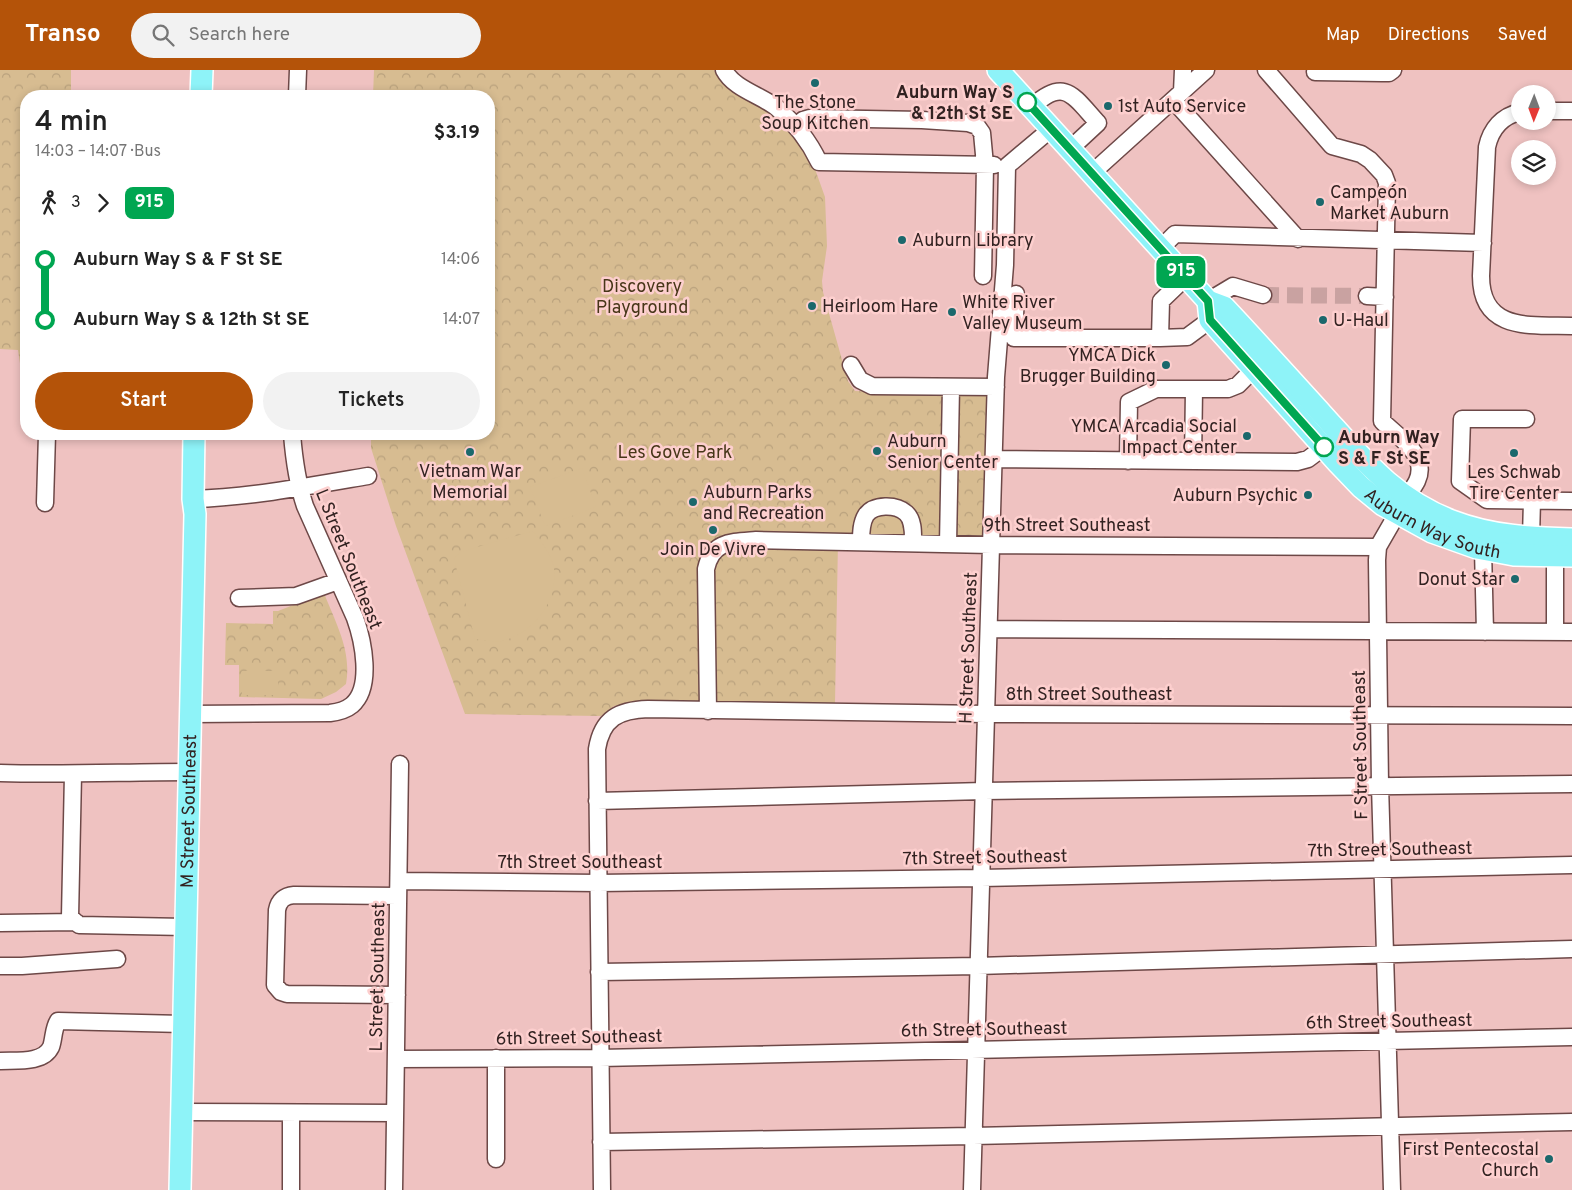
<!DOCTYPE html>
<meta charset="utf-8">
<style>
body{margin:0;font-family:Overpass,sans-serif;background:#f2f2f2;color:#222;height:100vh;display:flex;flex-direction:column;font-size:19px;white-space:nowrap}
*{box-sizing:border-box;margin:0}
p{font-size:16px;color:#767676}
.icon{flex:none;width:28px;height:28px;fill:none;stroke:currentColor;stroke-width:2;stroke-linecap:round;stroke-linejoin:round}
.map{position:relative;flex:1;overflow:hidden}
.side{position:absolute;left:20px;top:20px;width:475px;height:350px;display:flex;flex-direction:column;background:#fff;border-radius:20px;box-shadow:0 2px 8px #0003}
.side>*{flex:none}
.badge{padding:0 10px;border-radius:8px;font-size:18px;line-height:32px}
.needle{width:32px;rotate:181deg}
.controls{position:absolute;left:1511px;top:15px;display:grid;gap:10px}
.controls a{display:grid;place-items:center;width:45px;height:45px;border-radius:50%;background:#fff;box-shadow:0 2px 8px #0003;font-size:25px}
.map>.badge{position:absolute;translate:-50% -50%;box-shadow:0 0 0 2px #fff}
.legs{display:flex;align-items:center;gap:8px;height:55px;padding:0 15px;font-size:16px}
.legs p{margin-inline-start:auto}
.overview{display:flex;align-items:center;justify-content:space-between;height:85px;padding:0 15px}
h1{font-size:28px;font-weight:600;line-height:38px}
.primary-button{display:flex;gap:10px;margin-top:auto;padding:10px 15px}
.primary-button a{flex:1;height:58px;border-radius:30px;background:#b45309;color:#fff;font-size:20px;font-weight:600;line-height:58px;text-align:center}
.primary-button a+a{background:#f2f2f2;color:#222}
ul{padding:0 15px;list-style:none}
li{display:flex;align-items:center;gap:18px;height:60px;font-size:19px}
li i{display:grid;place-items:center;width:8px;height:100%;margin:0 6px;background:currentColor}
li i::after{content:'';width:12px;height:12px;margin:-6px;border:4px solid;border-radius:50%;background:#fff}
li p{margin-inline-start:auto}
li:first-child i{background:linear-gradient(#0000 50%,currentColor 0)}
li:last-child i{background:linear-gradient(currentColor 50%,#0000 0)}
header{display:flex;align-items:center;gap:30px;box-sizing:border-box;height:70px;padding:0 25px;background:#b45309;color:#fff}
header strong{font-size:24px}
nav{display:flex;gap:28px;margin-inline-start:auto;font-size:18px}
.search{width:350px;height:45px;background:#f2f2f2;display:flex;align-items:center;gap:12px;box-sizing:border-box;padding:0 18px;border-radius:28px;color:#767676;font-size:19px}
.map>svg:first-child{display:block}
</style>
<header>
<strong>Transo</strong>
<div class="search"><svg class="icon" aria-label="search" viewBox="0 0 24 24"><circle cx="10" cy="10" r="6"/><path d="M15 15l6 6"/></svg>Search here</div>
<nav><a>Map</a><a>Directions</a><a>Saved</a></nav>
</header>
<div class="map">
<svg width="1572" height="1120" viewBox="0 0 1572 1120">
<defs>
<pattern id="forest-crowns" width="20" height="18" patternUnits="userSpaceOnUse" patternTransform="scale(1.25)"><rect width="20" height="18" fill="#d7bc91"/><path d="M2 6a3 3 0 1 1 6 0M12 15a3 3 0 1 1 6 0" fill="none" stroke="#b9a17d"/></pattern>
</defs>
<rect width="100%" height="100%" fill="#efc2c1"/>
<!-- forest -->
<path fill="url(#forest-crowns)" d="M0 0H71V26H26V307H22L18 280 0 279Z
M374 0H714L723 13 732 21 748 25 791 59 815 99 825 127 827 176 822 211 823 222 848 311 855 321 996 325 991 475 838 472 835 633H631L614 636 601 646 465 644 396 456 371 378V364H489V26H373Z
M324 523C336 554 352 581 346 614L336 622 321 629 239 627V595H225L226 553 273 554V541H278Z"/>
<!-- pitch -->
<path fill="#d7bc91" d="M489 258C503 287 501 304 501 336L489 335Z
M582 398 596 437 545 456 530 417Z
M533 461C541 471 551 484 554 498 558 531 534 563 502 571 494 572 483 570 475 569L454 489 460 482Z
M242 601H278V625H242Z"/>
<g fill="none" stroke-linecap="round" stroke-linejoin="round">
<!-- minor-tunnel -->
<path stroke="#c9a2a1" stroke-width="16" stroke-dasharray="16 8" stroke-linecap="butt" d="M1263 225 1367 226"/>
<defs>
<path id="minor" d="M724 0C734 19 761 25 777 38 795 53 809 71 819 92L994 95
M1266 0 1332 76 1361 84 1370 90 1384 105 1387 113 1382 351C1398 367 1429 385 1417 411 1414 417 1410 422 1406 428
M1315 2 1382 3H1389L1393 0
M1182 22 1183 0
M297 26 298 0
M1173 30 1298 169
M1032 37C1065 6 1074 27 1098 53L1070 79
M1548 41H1572
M1520 42C1502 46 1491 59 1487 77L1481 206C1481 262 1531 255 1572 256
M796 56 803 50 810 48 922 50 968 53 977 56 982 63 985 95 983 206
M1092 103 1206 0
M1160 179 1175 164 1483 173
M1016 224 1014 268H1160L1187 267 1210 250
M1367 226 1385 227
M1208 231 1233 216 1263 225
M1160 268 1161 231 1186 207
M851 295 860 310 872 316 996 317
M1526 349H1462L1460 411 1487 430 1572 431
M994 389 1297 392 1308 389 1324 377
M1128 391 1129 332 1156 319H1228L1238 315 1254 299
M1193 391 1194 319
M193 429C252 427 310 416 368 406
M45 433 47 364
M1531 468 1532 430
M861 472C861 464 861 453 866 445 874 434 896 434 906 443 914 450 913 464 913 473
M948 474 951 317
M1483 479 1485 562
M239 528 296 526 338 511
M989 559 1572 562
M1555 562V486
M708 641 706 499C712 471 731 472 756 470L991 475 1378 477
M190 644 330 643C338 642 346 640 352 635 373 617 363 570 355 548L305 436C297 412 294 389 292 364
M0 703C63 705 126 702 189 702
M73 704 70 847 79 855 186 857
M597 731 984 721 1572 714
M399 811 598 813 981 808 1572 795
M0 853 76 852
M0 896H22L117 889
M599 902 978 896 1572 879
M397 925 287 924 281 922 275 915 277 840C279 830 284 826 294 825L398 826
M496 988V1089
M396 989 600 988 1572 967
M0 991C15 990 43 994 51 977 54 969 53 959 58 951L183 954
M181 1042 395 1043
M291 1043V1120
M601 1072 973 1066 1572 1052
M394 1120 400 694
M602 1120 597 679C602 648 619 640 648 639L986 644 1572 646
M972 1120 996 307 1005 195 1007 96 1051 59
M1392 1120 1380 715 1377 490 1378 477 1397 444"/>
<g id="major">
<path d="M998 0 1208 231 1224 237C1257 272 1289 308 1322 344 1362 388 1394 429 1452 451 1491 466 1531 468 1572 469"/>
<path d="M201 26 202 0"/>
<path id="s1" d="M1208 231 1210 250 1338 393 1361 417 1383 435 1432 462 1477 478 1514 485 1572 486"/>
<path id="s2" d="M180 1120 195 444 193 429 194 364"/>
</g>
</defs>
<!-- minor casing -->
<use href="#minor" stroke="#6d4847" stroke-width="19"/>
<!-- major casing -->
<use href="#major" stroke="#fff" stroke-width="24"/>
<!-- minor -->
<use href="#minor" stroke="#fff" stroke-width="16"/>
<!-- major -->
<use href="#major" stroke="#8ef3f8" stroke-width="21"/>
</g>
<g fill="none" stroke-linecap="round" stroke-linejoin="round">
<defs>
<path id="line-1" d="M1027 32 1208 231 1210 250 1324 377"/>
</defs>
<!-- line-1 casing -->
<use href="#line-1" stroke="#fff" stroke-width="11"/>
<!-- line-1 -->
<use href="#line-1" stroke="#00a651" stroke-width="8"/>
</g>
<!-- markers -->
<g fill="#1b686c" stroke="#fdcfce" stroke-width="2">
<circle cx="815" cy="13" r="5"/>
<circle cx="1108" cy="36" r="5"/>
<circle cx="1320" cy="132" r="5"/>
<circle cx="902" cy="170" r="5"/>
<circle cx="812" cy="236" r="5"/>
<circle cx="952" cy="242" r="5"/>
<circle cx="1323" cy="250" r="5"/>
<circle cx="1166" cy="295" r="5"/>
<circle cx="1247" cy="366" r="5"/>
<circle cx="877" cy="381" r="5"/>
<circle cx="470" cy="382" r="5"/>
<circle cx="1514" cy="383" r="5"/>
<circle cx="1308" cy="425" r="5"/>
<circle cx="693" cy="432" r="5"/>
<circle cx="713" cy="460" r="5"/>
<circle cx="1515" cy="509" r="5"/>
<circle cx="1549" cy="1089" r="5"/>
</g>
<g fill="#fff" stroke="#00a651" stroke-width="2.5">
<circle cx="1027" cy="32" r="9"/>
<circle cx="1324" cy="377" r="9"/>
</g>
<g text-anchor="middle" stroke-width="5" stroke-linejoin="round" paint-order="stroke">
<!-- stop labels -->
<g font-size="18" font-weight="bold" fill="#322221" stroke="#fdcfce" text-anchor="end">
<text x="1013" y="28">Auburn Way S<tspan x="1013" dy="21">&amp; 12th St SE</tspan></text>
<text x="1338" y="373" text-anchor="start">Auburn Way<tspan x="1338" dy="21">S &amp; F St SE</tspan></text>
</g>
<!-- poi labels -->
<g font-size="18" fill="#322221" stroke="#fdcfce" text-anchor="start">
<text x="815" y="38" text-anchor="middle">The Stone<tspan x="815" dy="21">Soup Kitchen</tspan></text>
<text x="1118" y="42">1st Auto Service</text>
<text x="1330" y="128">Campeón<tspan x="1330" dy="21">Market Auburn</tspan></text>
<text x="912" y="176">Auburn Library</text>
<text x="962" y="238">White River<tspan x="962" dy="21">Valley Museum</tspan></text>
<text x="822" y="242">Heirloom Hare</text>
<text x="1333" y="256">U-Haul</text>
<text x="1156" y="291" text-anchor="end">YMCA Dick<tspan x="1156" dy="21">Brugger Building</tspan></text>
<text x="1237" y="362" text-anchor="end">YMCA Arcadia Social<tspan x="1237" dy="21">Impact Center</tspan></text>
<text x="887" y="377">Auburn<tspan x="887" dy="21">Senior Center</tspan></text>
<text x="470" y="407" text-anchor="middle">Vietnam War<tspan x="470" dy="21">Memorial</tspan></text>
<text x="1514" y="408" text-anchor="middle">Les Schwab<tspan x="1514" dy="21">Tire Center</tspan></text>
<text x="703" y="428">Auburn Parks<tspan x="703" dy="21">and Recreation</tspan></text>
<text x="1298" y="431" text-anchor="end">Auburn Psychic</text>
<text x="713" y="485" text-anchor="middle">Join De Vivre</text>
<text x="1505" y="515" text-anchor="end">Donut Star</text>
<text x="1539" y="1085" text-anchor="end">First Pentecostal<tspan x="1539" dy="21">Church</tspan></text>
</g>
<!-- park labels -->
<g font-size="18" fill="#473618" stroke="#fdcfce">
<text x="642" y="222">Discovery<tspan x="642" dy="21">Playground</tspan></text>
<text x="675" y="388">Les Gove Park</text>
</g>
<!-- street labels -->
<g font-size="18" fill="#322221" stroke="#fdcfce">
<text dy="6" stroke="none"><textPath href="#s1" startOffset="326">Auburn Way South</textPath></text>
<text x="1067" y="461">9th Street Southeast</text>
<text transform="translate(349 489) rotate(68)" y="6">L Street Southeast</text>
<text transform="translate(968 578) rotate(-88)" y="6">H Street Southeast</text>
<text x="1089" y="630">8th Street Southeast</text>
<text transform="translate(1360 675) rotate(-91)" y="6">F Street Southeast</text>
<text dy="6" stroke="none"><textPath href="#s2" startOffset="379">M Street Southeast</textPath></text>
<text transform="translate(1390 779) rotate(-1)" y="6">7th Street Southeast</text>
<text transform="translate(985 787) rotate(-1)" y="6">7th Street Southeast</text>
<text x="580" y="798">7th Street Southeast</text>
<text transform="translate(377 907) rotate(-89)" y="6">L Street Southeast</text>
<text transform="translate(1389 951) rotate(-1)" y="6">6th Street Southeast</text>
<text transform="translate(984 959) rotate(-1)" y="6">6th Street Southeast</text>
<text transform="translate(579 967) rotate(-1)" y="6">6th Street Southeast</text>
</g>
</g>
</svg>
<div class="controls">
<a><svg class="needle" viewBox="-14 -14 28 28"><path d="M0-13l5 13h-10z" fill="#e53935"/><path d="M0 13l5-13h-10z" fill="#767676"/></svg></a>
<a><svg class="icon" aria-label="layers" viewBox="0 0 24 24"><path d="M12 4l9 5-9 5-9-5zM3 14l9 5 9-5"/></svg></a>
</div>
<b class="badge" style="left:1181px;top:202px;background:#00a651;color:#fff">915</b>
<section class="side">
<div class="overview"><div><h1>4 min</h1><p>14:03 – 14:07 · Bus</p></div><b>$3.19</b></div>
<div class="legs"><svg class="icon" aria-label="walk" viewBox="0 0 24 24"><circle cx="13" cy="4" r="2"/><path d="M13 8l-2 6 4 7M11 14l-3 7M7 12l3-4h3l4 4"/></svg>3<svg class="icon" aria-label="forward" viewBox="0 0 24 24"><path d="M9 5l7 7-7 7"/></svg><b class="badge" style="background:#00a651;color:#fff">915</b></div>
<ul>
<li><i style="color:#00a651"></i><b>Auburn Way S &amp; F St SE</b><p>14:06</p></li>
<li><i style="color:#00a651"></i><b>Auburn Way S &amp; 12th St SE</b><p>14:07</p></li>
</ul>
<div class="primary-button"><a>Start</a><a>Tickets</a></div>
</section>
</div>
